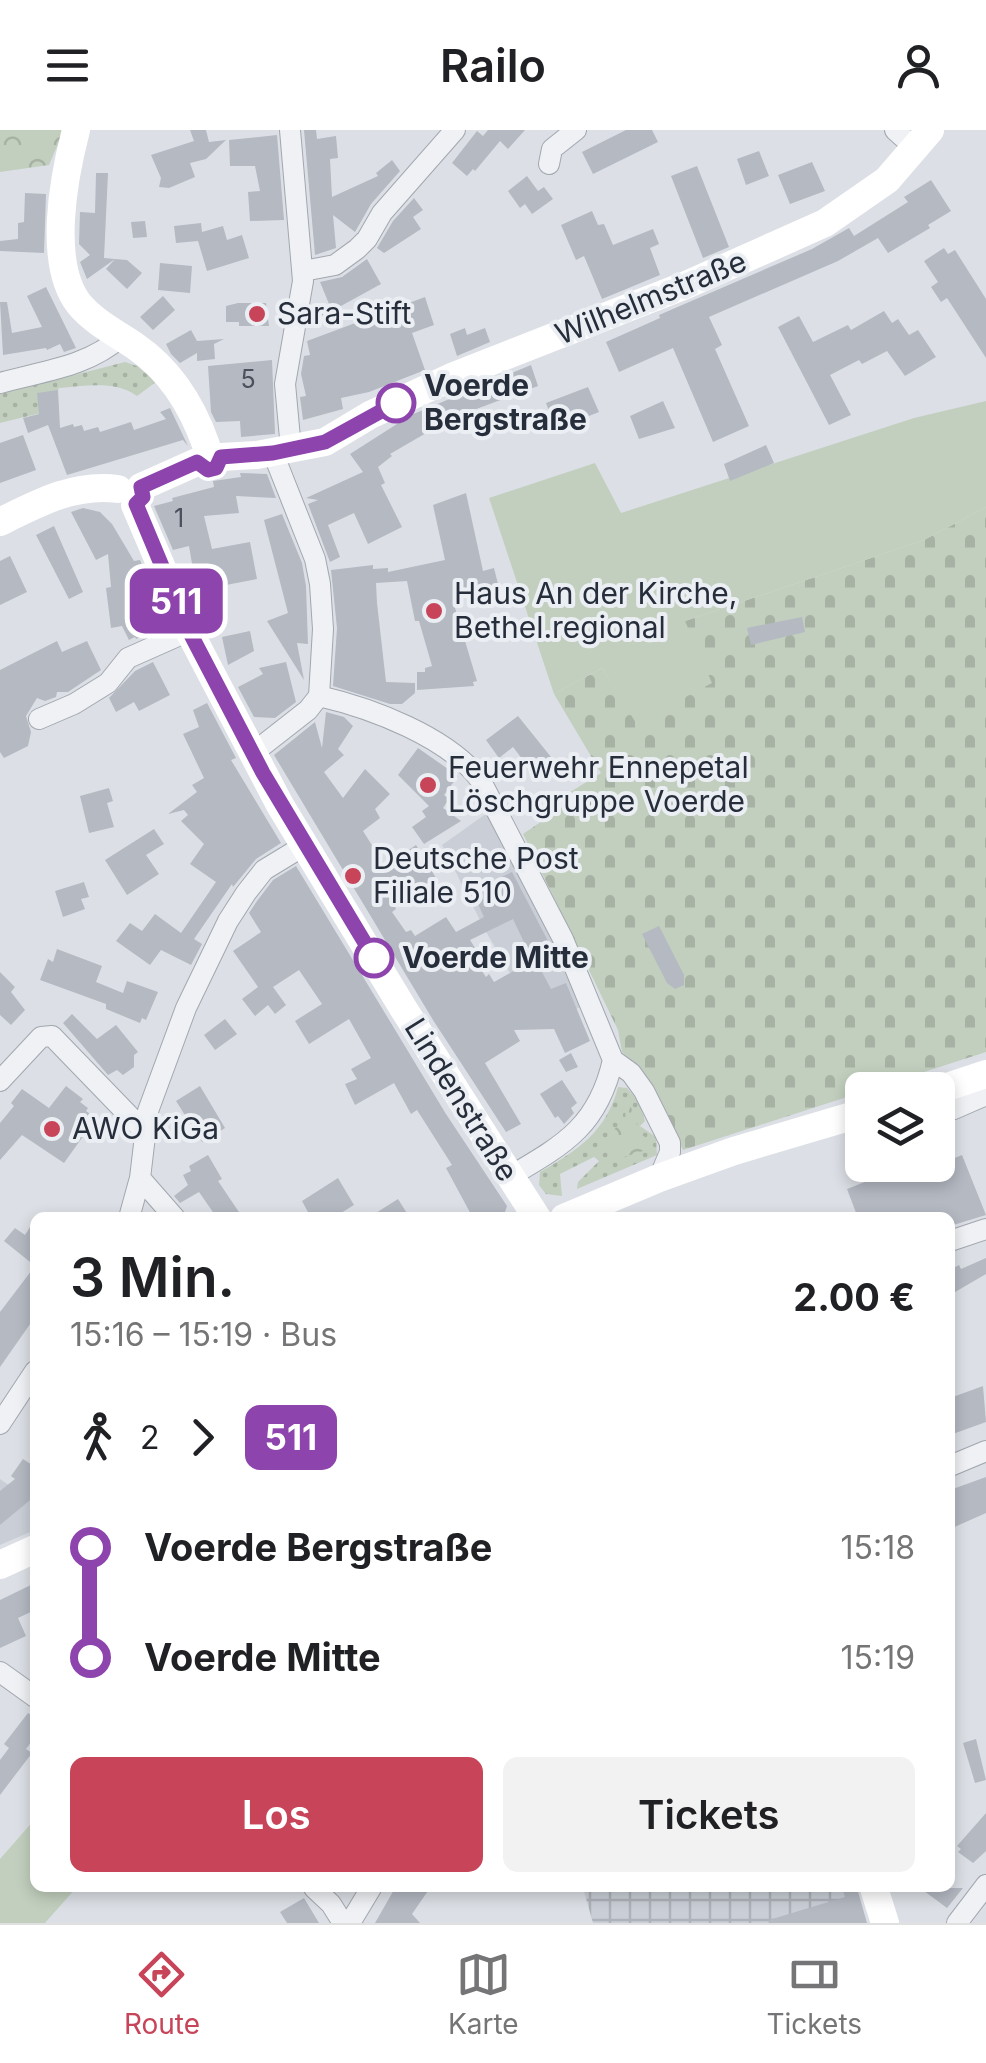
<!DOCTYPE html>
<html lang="de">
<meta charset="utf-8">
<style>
body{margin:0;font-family:Inter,sans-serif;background:#f2f2f2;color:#202124;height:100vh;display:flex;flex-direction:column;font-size:38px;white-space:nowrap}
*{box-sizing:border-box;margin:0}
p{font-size:32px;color:#757577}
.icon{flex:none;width:55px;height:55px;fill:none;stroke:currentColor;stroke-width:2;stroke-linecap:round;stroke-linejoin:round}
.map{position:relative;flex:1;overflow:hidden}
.panel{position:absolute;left:30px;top:1082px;width:925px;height:680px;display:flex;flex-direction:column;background:#fff;border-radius:15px;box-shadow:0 5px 15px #0003}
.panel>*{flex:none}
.badge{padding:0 20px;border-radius:15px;font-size:35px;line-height:65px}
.controls{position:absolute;left:845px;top:942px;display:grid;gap:20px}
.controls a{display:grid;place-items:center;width:110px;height:110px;border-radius:15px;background:#fff;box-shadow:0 5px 15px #0003;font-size:50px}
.map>.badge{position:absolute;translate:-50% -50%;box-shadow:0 0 0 5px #fff}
.legs{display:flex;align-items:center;gap:15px;height:110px;padding:0 40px;font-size:32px}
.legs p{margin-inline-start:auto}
.summary{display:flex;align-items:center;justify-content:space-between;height:170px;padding:0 40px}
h1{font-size:55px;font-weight:600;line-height:75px}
.cta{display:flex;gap:20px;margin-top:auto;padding:20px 40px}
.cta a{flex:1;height:115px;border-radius:15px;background:#c74459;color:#fff;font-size:40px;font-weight:600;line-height:115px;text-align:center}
.cta a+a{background:#f2f2f2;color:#202124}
ul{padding:0 40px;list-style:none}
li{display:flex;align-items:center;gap:35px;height:110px;font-size:38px}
li i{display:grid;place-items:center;width:15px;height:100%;margin:0 12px;background:currentColor}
li i::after{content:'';width:25px;height:25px;margin:-12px;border:8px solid;border-radius:50%;background:#fff}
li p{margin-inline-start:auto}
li:first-child i{background:linear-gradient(#0000 50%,currentColor 0)}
li:last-child i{background:linear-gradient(currentColor 50%,#0000 0)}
header{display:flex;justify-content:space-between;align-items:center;height:130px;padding:0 40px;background:#fff;font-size:45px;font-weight:600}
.tab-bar{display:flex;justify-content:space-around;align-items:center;height:140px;border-top:2px solid #e0e0e0;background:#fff;font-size:28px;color:#757577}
.tab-bar a{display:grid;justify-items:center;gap:5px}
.tab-bar .active{color:#c74459}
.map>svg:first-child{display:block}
</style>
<header><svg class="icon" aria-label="menu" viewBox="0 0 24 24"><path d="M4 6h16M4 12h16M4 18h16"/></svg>Railo<svg class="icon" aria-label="person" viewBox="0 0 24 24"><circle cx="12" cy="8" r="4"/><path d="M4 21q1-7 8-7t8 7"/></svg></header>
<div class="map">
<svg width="986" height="1793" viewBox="0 0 986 1793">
<defs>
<pattern id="industrial-grid" width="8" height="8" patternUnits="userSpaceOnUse" patternTransform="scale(2.5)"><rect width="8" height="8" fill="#cacfd7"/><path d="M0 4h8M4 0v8" fill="none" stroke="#aeb2b9"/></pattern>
<pattern id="grass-dots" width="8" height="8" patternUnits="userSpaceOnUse" patternTransform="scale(2.5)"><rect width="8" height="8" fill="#c2cfbe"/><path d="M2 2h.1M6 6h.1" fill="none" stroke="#a7b2a4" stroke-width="1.8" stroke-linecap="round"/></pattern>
<pattern id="cemetery-stones" width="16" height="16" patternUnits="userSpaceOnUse" patternTransform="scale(2.5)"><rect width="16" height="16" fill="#c2cfbe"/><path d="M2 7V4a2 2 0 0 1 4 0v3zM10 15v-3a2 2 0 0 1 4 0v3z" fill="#a7b2a4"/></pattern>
<pattern id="park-crowns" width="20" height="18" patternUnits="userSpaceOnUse" patternTransform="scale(2.5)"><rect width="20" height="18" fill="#c2cfbe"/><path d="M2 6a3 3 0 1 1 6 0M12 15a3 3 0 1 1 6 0" fill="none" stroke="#a7b2a4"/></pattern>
</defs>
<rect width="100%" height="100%" fill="#dce0e6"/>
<!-- built -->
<path fill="#cacfd7" d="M494 678 582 876 541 897 485 800 442 715Z
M0 1349 30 1370 35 1379V1400L0 1415Z"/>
<!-- industrial -->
<path fill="url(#industrial-grid)" d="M583 1758H855L866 1793H593Z"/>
<!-- grass -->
<path fill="url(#grass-dots)" d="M125 232 137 236 156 252 137 266C116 250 84 256 59 258L49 281 0 293V264Z
M618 957 627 958 639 972 645 991 640 996 656 1007 657 1025 577 1059 578 1052 599 1031 594 1027 560 1044 562 1066 546 1064 539 1055 540 1042C578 1020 606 1002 618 957Z"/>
<!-- cemetery -->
<path fill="url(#cemetery-stones)" d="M986 377V922L683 1020 636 936 622 922 618 900 523 704 564 676 567 664 601 643 554 564 602 538 637 593 685 491 924 410Z"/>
<!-- park -->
<path fill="url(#park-crowns)" d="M0 0H64L49 35 0 42Z
M630 974 640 1004 652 1011V1018L624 1027 611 1025C605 1010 611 999 625 991L626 976Z"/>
<!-- garden -->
<path fill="#c2cfbe" d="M986 271V377L924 410 685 491 712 553 636 593 602 538 554 564 489 368 595 333 621 383 914 288Z
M35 1689V1758H76L45 1793H0V1729Z"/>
<!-- building -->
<path fill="#b4b9c2" d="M190 0H206L209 12 226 10 206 29 190 33 195 47 169 58 159 57 161 48 151 25 194 11Z
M304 0H316L317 9 336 6 338 28 330 29 332 67 378 46 376 43 392 30 400 41 371 74 355 102 333 85 336 118 315 125Z
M488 0H525L508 19 500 11 475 41 473 39 467 46 452 33 477 1 483 6Z
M626 0H652L658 12 593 44 582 22Z
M277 5 284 90 250 91 248 62 260 61 255 36H230L229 10Z
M759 21 769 46 746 55 737 29Z
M812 32 825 61 790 74 778 45Z
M697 36 729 117 703 128 671 46Z
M96 43H108L104 128 115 129 87 149 80 132 90 125 79 114 80 82 95 83Z
M527 46 538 61 544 57 553 69 532 84 525 74 520 78 508 61Z
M931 50 951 81 928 95 930 98 888 123 878 108 838 131 709 187 722 215 715 219 749 296 713 312 673 218 619 242 606 212 660 188 659 185 812 119 849 98 854 106 908 72 904 67Z
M25 63 46 64 44 123 0 121V111L18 109V93L24 92Z
M414 68 423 80 413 87 421 99 384 123 377 118 393 91Z
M592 81 598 95 604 94 613 115 653 99 659 114 650 118 660 145 602 169 584 126 576 130 561 95Z
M145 91 147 107 133 108 131 92Z
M201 93 202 102 223 96 227 110 242 105 249 128 207 141 198 111 176 113 174 96Z
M944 118 948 124 955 120 986 169V228L947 168 941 172 931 157 938 152 924 131Z
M115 129 127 130 142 143 127 159 106 139Z
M367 129 381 154 310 193 312 177 329 174 320 152 342 147Z
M160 133 192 136 190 163 158 160Z
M46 157 76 218 64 222 60 214 47 220 46 218 3 225 0 172H7L12 203 42 197 27 166Z
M163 166 175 180 153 200 140 187Z
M425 167 434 195 412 203 425 240 369 262 341 268 343 279 303 290 300 267 306 266 301 244 304 226 310 225 307 211Z
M238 173H266L269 196H239V192H226V176Z
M884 181 892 193 898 189 909 205 918 200 936 227 905 246 887 221 862 234 859 230 830 245 851 285 829 295 778 197 799 186 813 212 848 195 851 200Z
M465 198 467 205 485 198 490 212 457 226 450 204Z
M191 200 197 211 224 209 214 214 215 229 197 231V223L180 233 171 224 166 214Z
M272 230 275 304 241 307 240 291 216 292 211 282 208 236Z
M531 235 538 256 452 288 390 324 392 326 378 337 385 353 381 355 402 397 368 414 354 383 328 395 340 427 330 432 308 374 318 370 306 368 363 342 350 324 411 285Z
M588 257 599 282 556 299 546 273Z
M58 260 60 298 73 294 74 297 82 295 84 301 98 297 100 302 131 292 134 300 166 289 160 282 170 278 188 316 183 310 67 345 48 295 28 303 23 288 39 284 37 263Z
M663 271 675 298 639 309 630 286Z
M23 305 36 340 0 353V313Z
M766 315 774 333 730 351 724 334Z
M240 343 267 344 276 368 236 366 239 383 204 386 212 419 250 412 257 449 200 460 199 450 195 451 189 416 173 420 154 376 173 371 172 368 214 357 213 351 241 347Z
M466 363 483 441 494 438 499 458 453 471 477 551 473 552 474 556 417 560V542H425V538L432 536 419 491H415L407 451 376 453 377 473 386 552 415 553V563L402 574H390L333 556 337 498 331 440 373 435V439L388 438V442L445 430 433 375Z
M83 378 100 382 112 394 134 431 140 430 150 455 154 483 161 480 168 495 136 509 135 507 129 510 122 496 111 498 106 458 111 457 108 424 96 430 71 382Z
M282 384 302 433 306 456 308 514 297 513 304 550 267 491 288 483 264 390Z
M54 396 83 462 69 469 36 405Z
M10 426 27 462 0 475V431Z
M802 487 805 502 751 515 747 498Z
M250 501 254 521 228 535 222 507Z
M57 511 62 522 87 511 101 540 68 562H57L56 567 45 571 37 568 26 586 31 602 28 616 4 628 0 622V540Z
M153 532 170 565 139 581 134 572 116 582 109 568 135 541Z
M286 532 296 572 275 588 254 587 238 557 263 544 259 538Z
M207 573 236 628 231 630 281 713 256 729 233 757 232 754 194 809 202 814 191 835 161 820 150 835 116 811 130 793 142 801 155 784 181 803 216 752 190 734 204 714 181 691 188 685 184 680 168 684 197 662 192 655 204 648 183 604 199 597 193 580Z
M326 582 344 587 353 596 338 619 344 625 324 642 343 668 365 639 390 664 375 679 380 688 363 701 385 736 416 715 436 748 394 774 396 779 392 782 406 802 411 800 415 806 446 787 456 802 484 787 472 761 512 742 547 809 552 820 532 829 513 789 470 810 477 821 471 825 486 847 489 844 494 852 535 829 551 859 566 853 590 911 565 923 554 899 514 900 520 911 485 933 521 994 506 1002 433 890 274 625 315 592 322 618Z
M518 586 555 632 536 647 513 617 499 628 486 610Z
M418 618 458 646 444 665 449 669 443 678 461 691 424 714 412 697 426 687 422 681 429 676 398 645Z
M109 658 113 671 107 673 114 697 89 703 80 666Z
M154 699 164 714 146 725 159 744 127 765 105 730Z
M296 736 446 984 507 1076 505 1082 496 1088H473L446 1038 452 1035 417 980 411 984 394 953 355 975 345 954 357 949 351 939 371 928 349 889 309 914 295 891 322 874 299 840 273 857 286 875 275 884 268 875 255 886 242 869 258 857 233 821 261 802 249 783 257 771 273 750Z
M84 752 89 767 81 769 85 779 63 787 55 761Z
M659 796 684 845V855L675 859 667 853 642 804Z
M57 819 102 836 96 852 123 863 127 851 158 862 146 890 142 888 140 893 106 879V874L40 850 48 829 53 832Z
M0 842 15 857 11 862 25 880 11 895 0 885Z
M72 884 97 909 116 895 138 922 134 925V937L123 945 117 940 108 945 63 893Z
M225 889 237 904 215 920 204 905Z
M571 923 578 937 566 942 559 930Z
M562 950 577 973 571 978 574 983 564 994 558 986 555 988 540 964Z
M66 956 83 969 80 972 88 978 86 981 99 990 87 1007 84 1005 64 1033 22 1005 0 1030V993L14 976 11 973 22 959 49 978Z
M200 956 225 998 202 1012 176 971Z
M208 1025 222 1049 218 1051 243 1088H217L199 1062 180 1073 174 1066 188 1055 183 1045 191 1041 189 1036Z
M962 1025 986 1085 950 1096V1088H858L847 1059 908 1035H938Z
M338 1048 354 1075 333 1088 309 1084 302 1071Z
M398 1069 410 1088H368Z
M35 1089V1136L4 1111 15 1098 25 1105Z
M986 1128V1144L950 1165V1140L959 1135 961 1139Z
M35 1136V1187L0 1237V1182Z
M983 1256 986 1292 950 1305V1268Z
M23 1329 35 1337V1366L0 1395V1361L15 1349 11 1346Z
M986 1347V1383L950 1399V1360Z
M35 1453V1480L18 1488 26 1506 0 1518V1470Z
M28 1583 35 1588V1607L26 1619 32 1623 0 1665V1630L9 1618 4 1614Z
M976 1609 986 1650 975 1653 963 1613Z
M986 1683V1721L973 1733 958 1722 961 1719 957 1716Z
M395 1758H430L412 1784 420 1793H375Z
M842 1758H857L867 1793H770L769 1790 845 1767Z
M920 1758H963L947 1778Z
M304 1768 319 1793H287L280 1782Z"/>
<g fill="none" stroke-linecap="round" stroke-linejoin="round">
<defs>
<path id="street" d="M290 0 303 151 285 254 291 319
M895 0 916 19
M549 34 552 19 576 0
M303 141 335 135 357 119 367 109 382 83 455 0
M0 253C43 241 87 237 121 207
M319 566C371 578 449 607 481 651L563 809 613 930 631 943 644 961 670 1013V1022L659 1048
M39 589 74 574 108 553 128 528 189 501
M253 623 308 580 319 566 323 499 320 454 315 429 273 323
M0 951 41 907 52 906 143 1000
M954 979 986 965
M509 1047C565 1014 598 996 613 930
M140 1048 175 1088
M129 1088 140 1048 148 981 186 878 228 791 246 763 264 740 305 715
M950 1111 986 1099
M0 1294 35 1241
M950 1336 986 1321
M0 1542 35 1567
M314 1758 331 1774 343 1793
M350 1793 371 1758
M957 1793 986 1755"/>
</defs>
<!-- street casing -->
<use href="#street" stroke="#a2a7af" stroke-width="22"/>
<!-- street -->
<use href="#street" stroke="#eff1f4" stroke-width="20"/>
<!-- secondary -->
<path stroke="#fff" stroke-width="28" d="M76 0C64 46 47 133 79 174 94 192 116 203 135 216 170 240 192 275 206 315
M221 327 257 325 325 312 370 285 454 246 686 155 825 93 887 50 930 0
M141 357 197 332
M135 375 189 501 280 675 403 878 537 1088
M0 392C38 373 75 353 118 359
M938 960 986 944
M564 1088 659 1048 734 1021 862 983
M0 1435 35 1419
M874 1758 885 1793"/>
</g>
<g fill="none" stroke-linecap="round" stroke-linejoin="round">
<defs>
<path id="line-1" d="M374 828 263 643 189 501 136 374 143 367 141 357 197 332 208 340 216 338 221 327 273 323 325 312 396 273"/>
</defs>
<!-- line-1 casing -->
<use href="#line-1" stroke="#fff" stroke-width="22"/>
<!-- line-1 -->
<use href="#line-1" stroke="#8e44ad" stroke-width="15"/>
</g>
<!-- markers -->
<g fill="#c74459" stroke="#ebeff4" stroke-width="4">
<circle cx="257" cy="184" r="10"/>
<circle cx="434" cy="481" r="10"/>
<circle cx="428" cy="655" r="10"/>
<circle cx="353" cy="746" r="10"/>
<circle cx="52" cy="999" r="10"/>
</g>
<g fill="#fff" stroke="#8e44ad" stroke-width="5">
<circle cx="396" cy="273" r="18"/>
<circle cx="374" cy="828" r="18"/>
</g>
<g text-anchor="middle" stroke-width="8" stroke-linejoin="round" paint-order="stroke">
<!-- number labels -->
<g font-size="25" fill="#4a515d">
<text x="248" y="258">5</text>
<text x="179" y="397">1</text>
</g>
<!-- street labels -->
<g font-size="30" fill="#272e3b" stroke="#ebeff4">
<text transform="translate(651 168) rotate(-22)" y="10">Wilhelmstraße</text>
<text transform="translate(461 970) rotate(58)" y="10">Lindenstraße</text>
</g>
<!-- poi labels -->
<g font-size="30" fill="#272e3b" stroke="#ebeff4" text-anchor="start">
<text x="277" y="194">Sara-Stift</text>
<text x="454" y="474">Haus An der Kirche,<tspan x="454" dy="34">Bethel.regional</tspan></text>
<text x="448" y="648">Feuerwehr Ennepetal<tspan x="448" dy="34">Löschgruppe Voerde</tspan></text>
<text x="373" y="739">Deutsche Post<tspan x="373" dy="34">Filiale 510</tspan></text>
<text x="72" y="1009">AWO KiGa</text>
</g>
<!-- stop labels -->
<g font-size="30" font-weight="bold" fill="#272e3b" stroke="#ebeff4" text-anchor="start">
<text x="424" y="266">Voerde<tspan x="424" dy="34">Bergstraße</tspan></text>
<text x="402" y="838">Voerde Mitte</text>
</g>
</g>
</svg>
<div class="controls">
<a><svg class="icon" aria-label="layers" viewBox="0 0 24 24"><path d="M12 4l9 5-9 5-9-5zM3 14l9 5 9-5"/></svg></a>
</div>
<b class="badge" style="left:176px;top:471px;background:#8e44ad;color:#fff">511</b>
<section class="panel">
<div class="summary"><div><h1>3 Min.</h1><p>15:16 – 15:19 · Bus</p></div><b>2.00 €</b></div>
<div class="legs"><svg class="icon" aria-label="walk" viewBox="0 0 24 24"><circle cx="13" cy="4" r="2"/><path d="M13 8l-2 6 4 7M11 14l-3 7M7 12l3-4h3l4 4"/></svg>2<svg class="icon" aria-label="forward" viewBox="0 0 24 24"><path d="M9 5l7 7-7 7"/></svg><b class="badge" style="background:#8e44ad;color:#fff">511</b></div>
<ul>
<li><i style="color:#8e44ad"></i><b>Voerde Bergstraße</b><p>15:18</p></li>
<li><i style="color:#8e44ad"></i><b>Voerde Mitte</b><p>15:19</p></li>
</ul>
<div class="cta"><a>Los</a><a>Tickets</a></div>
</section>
</div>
<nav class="tab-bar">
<a class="active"><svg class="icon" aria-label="directions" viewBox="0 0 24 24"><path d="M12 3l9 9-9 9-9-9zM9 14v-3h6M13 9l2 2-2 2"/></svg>Route</a>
<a><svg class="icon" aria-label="map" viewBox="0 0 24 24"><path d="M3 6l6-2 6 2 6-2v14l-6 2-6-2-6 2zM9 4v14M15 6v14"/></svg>Karte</a>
<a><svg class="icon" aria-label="tickets" viewBox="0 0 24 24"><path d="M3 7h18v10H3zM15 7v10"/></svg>Tickets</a>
</nav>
